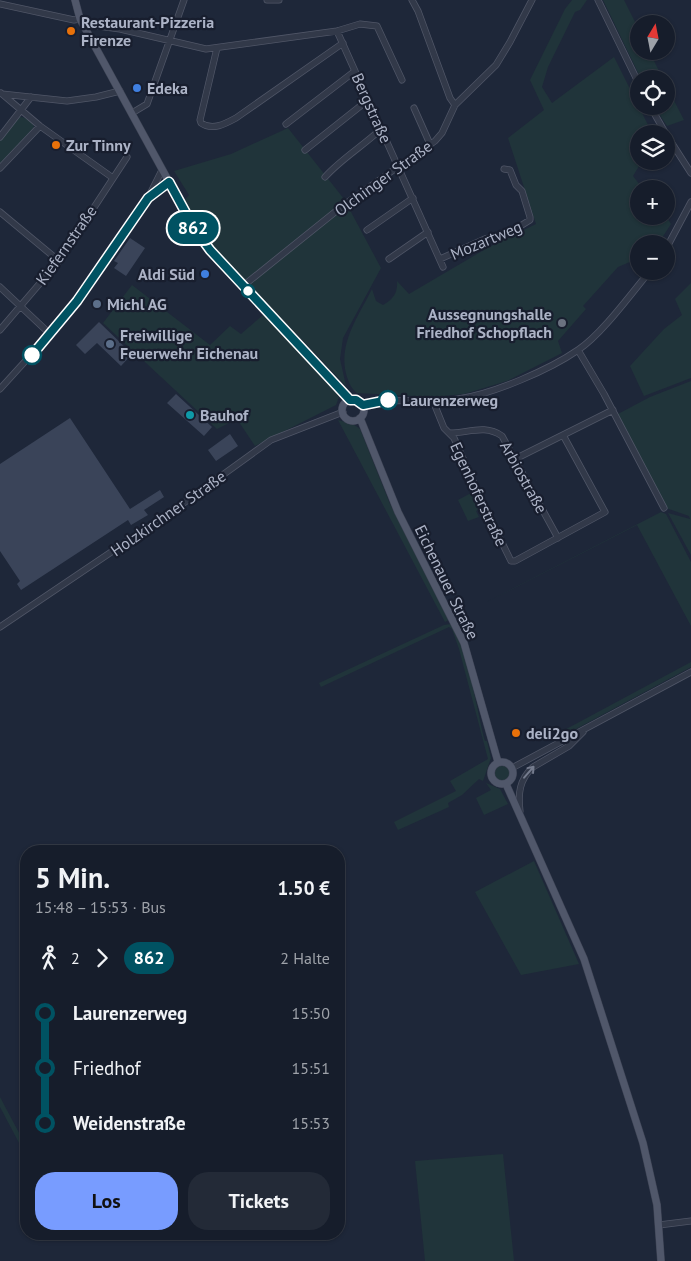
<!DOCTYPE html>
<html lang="de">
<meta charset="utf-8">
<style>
body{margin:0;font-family:"PT Sans",sans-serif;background:#232a37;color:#f1f3f6;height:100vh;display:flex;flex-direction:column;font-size:19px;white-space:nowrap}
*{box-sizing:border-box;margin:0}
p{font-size:16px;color:#9ea2a9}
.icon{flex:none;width:28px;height:28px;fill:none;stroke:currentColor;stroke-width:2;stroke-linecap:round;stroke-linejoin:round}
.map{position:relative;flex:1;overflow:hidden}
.sheet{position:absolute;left:20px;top:845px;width:325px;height:395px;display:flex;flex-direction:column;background:#161d2b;border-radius:20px;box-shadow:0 1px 4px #0004,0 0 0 1px #353b47}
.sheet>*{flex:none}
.badge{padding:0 10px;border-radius:16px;font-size:18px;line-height:32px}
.needle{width:32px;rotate:10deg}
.buttons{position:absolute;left:630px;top:15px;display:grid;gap:10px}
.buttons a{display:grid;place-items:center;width:45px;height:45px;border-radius:50%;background:#161d2b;box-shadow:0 1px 4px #0004,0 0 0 1px #353b47;font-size:25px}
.map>.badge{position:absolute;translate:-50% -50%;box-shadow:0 0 0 2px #fff}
.legs{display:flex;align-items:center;gap:8px;height:55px;padding:0 15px;font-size:16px}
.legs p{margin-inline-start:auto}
.overview{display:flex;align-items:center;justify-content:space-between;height:85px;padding:0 15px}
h1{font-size:28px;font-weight:700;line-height:38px}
.action{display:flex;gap:10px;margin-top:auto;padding:10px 15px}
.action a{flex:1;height:58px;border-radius:20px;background:#789cff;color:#111;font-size:20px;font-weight:700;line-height:58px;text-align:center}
.action a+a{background:#232a37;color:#f1f3f6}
ul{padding:0 15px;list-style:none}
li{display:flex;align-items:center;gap:18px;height:55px;font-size:19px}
li i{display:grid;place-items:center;width:8px;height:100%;margin:0 6px;background:currentColor}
li i::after{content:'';width:12px;height:12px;margin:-6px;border:4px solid;border-radius:50%;background:#161d2b}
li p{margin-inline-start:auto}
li:first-child i{background:linear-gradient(#0000 50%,currentColor 0)}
li:last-child i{background:linear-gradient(currentColor 50%,#0000 0)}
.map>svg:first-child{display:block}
</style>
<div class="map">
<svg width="691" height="1261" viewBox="0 0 691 1261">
<rect width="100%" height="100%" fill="#1e2739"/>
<!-- green -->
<path fill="#20343a" d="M572 0H587L580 10 575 12 548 67 542 87 552 103 614 57 650 129 658 134H639V161H642L633 176 643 189H639V216H666L671 224 658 244H639V258L618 267 583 306 586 309 558 341 562 353 507 381 464 394 435 397 357 393C351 388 350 385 347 377 337 345 358 317 372 289L376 301 383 305C393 299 398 293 397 281L409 294 489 247 536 224 508 138 544 110 530 80 565 9Z
M603 0H624L639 30V51H649L663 79H641Z
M666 85 684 120 667 126 654 106H666Z
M19 117C25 116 33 122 34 127L0 165V140Z
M288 128 344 199 381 268 343 338 340 359 346 386 218 252 198 226 184 201 189 195 174 171 231 154Z
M691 283V378L644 396 630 366 664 329 682 315 675 299Z
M132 285 210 345 230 326 241 334 264 314 322 374 339 397 336 405 255 446 237 419 217 429 103 323Z
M691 381V555L668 513 690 519 689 516 666 508 618 414 650 397Z
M338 420 353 424 360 429 390 504 450 619 445 622Z
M473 492 480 509 476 511 479 517 468 521 458 500Z
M661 512 666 514 691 562V626L637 525 485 603Z
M451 624C466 639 478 716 485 741H487L491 758 483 781 479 779 462 795 448 803 449 807 398 830 394 822 456 791 450 781 488 759 459 649 452 629 449 627 321 687 319 683 444 625Z
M691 662V667L561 737 555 738 557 734Z
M493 773a9 9 0 1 1 18 0a9 9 0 1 1-18 0Z
M486 783 500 789 508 804 484 815 476 798 491 790Z
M534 861 579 964 521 975 475 892Z
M0 1097 26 1146V1156L0 1107Z
M503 1154 514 1261H425L415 1161Z"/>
<!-- building -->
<path fill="#3a4459" d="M130 238 145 248 126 276 114 268 118 263 114 261Z
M99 322 132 354 121 366 97 343 85 354 76 345Z
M176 394 212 427 204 436 167 403Z
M70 418 130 509 160 490 164 497 144 510 148 515 131 525 128 520 21 590 17 584 20 581 0 551V464Z
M230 434 238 446 216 461 208 450Z"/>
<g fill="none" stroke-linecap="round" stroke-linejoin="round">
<defs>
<path id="minor" d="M267 0H279
M412 0 418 11 450 98 455 105
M598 0 639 84
M0 4 74 20 80 19
M83 24 120 29 206 49 337 31 360 24 377 26 402 80
M337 31 443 267
M217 48 200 120 201 123C212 131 225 124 236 118L343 43
M1 93 40 126 113 178
M2 94 67 101 96 97 120 91
M650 106 666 134
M414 108 430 144
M132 113 147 104 184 0
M286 124 355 71
M666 134 691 173
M0 137 31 97
M305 150 368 100
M0 168 40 126
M325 177C341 159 363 146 381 129
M150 197 169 182
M0 212 59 261
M367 230 413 198
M666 249 691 202
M389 259 428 232
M440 259 485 239 509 233 530 220V217L522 191 516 185 510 170 504 169
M243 286 345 204 435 141 442 133 455 105 496 65 510 42 532 0
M0 287 50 334
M0 330 59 261 127 157
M578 350 604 394 664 508
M0 389 50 334 77 301 148 198 162 170
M433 401 444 428 454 438 483 504 511 561H515L605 512 563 435
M363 405C394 397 426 403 458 399 493 394 549 370 578 350 601 335 631 294 650 271
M450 433C468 433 485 424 502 436L558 538
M515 459 613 410
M0 627 181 505 271 440 343 412
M512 768 691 672
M520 811C518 794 519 780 533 767L569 746 583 732
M659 1225 691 1221"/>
<path id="major" d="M75 0 80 19 197 233 209 250 349 400
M342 410a11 11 0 1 1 22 0a11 11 0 1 1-22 0Z
M360 418 398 512 464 643 498 762
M491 773a11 11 0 1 1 22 0a11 11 0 1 1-22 0Z
M506 784 584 959 643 1143 657 1205 661 1261"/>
</defs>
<!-- minor casing -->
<use href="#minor" stroke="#505667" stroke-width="7"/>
<!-- major casing -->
<use href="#major" stroke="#3c4253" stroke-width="8"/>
<!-- minor -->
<use href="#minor" stroke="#323949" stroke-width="5.5"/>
<!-- major -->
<use href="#major" stroke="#50576a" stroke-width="7"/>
</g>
<!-- one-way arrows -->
<defs><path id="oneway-shaft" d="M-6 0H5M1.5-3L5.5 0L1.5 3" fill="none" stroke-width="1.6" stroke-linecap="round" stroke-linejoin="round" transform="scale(1.25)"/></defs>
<use stroke="#757c8e" href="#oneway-shaft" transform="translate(529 772) rotate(-49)"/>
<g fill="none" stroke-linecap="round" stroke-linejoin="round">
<defs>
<path id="line-1" d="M32 355 77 301 148 198 169 182 194 228 210 250 350 400H356L363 405 388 400"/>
</defs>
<!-- line-1 casing -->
<use href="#line-1" stroke="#fff" stroke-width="11"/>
<!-- line-1 -->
<use href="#line-1" stroke="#005262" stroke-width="8"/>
</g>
<!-- markers -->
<g fill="#e8710a" stroke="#181e2e" stroke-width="2">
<circle cx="71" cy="31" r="5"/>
<circle cx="56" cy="145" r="5"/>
<circle cx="516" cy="733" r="5"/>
</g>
<g fill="#3f7fe0" stroke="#181e2e" stroke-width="2">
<circle cx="137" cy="88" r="5"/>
<circle cx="205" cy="274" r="5"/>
</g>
<g fill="#fff" stroke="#005262" stroke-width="2.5">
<circle cx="248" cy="291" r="6"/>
<circle cx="32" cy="355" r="9"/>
<circle cx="388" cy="400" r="9"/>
</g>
<g fill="#5c6f8a" stroke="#181e2e" stroke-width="2">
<circle cx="97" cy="304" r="5"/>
<circle cx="110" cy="344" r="5"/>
</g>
<circle fill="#6b7280" stroke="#181e2e" stroke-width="2" cx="562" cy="323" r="5"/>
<circle fill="#0f9aa8" stroke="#181e2e" stroke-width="2" cx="190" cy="415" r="5"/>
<g text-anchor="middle" stroke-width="4.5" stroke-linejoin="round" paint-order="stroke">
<!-- poi labels -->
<g font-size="16" font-weight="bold" fill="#acb3c6" stroke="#181e2e" text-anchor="start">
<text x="81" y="28">Restaurant-Pizzeria<tspan x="81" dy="18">Firenze</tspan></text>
<text x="147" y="94">Edeka</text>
<text x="66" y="151">Zur Tinny</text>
<text x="195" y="280" text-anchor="end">Aldi Süd</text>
<text x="107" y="310">Michl AG</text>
<text x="552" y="320" text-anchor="end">Aussegnungshalle<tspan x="552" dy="18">Friedhof Schopflach</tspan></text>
<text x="120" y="341">Freiwillige<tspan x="120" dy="18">Feuerwehr Eichenau</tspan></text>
<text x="200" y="421">Bauhof</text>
<text x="526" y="739">deli2go</text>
</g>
<!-- street labels -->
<g font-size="16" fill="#acb3c6" stroke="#181e2e">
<text transform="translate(372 108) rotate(66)" y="6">Bergstraße</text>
<text transform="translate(383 178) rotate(-36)" y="6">Olchinger Straße</text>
<text transform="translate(486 240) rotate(-23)" y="6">Mozartweg</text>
<text transform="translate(66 245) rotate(-55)" y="6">Kiefernstraße</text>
<text transform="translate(524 477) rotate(61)" y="6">Arbiostraße</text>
<text transform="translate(479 494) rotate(65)" y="6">Egenhoferstraße</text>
<text transform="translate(168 513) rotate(-35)" y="6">Holzkirchner Straße</text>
<text transform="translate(447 582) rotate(64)" y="6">Eichenauer Straße</text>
</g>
<!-- stop labels -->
<g font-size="16" font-weight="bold" fill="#acb3c6" stroke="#181e2e" text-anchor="start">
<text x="402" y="406">Laurenzerweg</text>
</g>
</g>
</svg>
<div class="buttons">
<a><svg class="needle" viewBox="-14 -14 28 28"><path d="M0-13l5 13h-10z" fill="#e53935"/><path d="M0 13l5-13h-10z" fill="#9ea2a9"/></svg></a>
<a><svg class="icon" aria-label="locate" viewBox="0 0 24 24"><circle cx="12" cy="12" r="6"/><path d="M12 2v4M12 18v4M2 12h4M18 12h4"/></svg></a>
<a><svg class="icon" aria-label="layers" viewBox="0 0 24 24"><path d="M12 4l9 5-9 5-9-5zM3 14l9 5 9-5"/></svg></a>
<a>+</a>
<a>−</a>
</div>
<b class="badge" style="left:193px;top:228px;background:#005262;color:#fff">862</b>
<section class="sheet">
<div class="overview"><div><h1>5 Min.</h1><p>15:48 – 15:53 · Bus</p></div><b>1.50 €</b></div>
<div class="legs"><svg class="icon" aria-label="walk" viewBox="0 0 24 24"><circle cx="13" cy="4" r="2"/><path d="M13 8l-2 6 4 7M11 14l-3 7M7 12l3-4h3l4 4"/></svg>2<svg class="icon" aria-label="forward" viewBox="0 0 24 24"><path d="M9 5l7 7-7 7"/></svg><b class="badge" style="background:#005262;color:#fff">862</b><p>2 Halte</p></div>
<ul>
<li><i style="color:#005262"></i><b>Laurenzerweg</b><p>15:50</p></li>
<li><i style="color:#005262"></i><span>Friedhof</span><p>15:51</p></li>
<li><i style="color:#005262"></i><b>Weidenstraße</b><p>15:53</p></li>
</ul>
<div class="action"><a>Los</a><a>Tickets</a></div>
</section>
</div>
